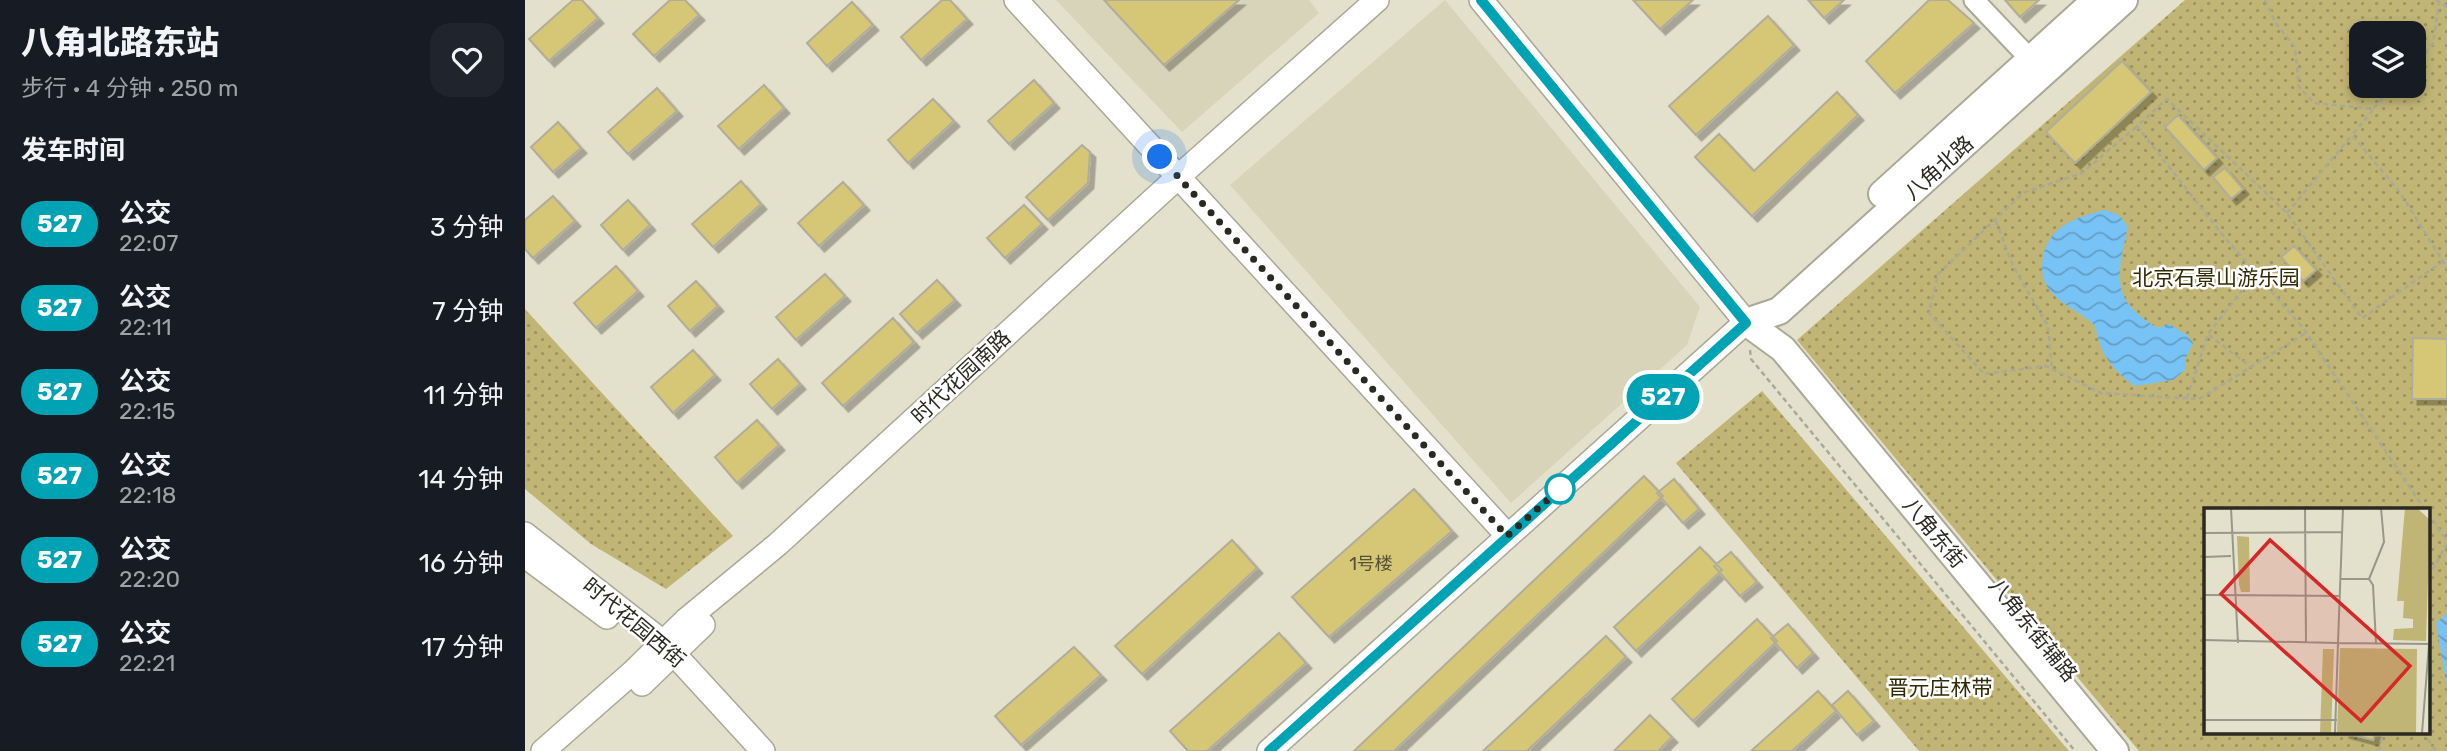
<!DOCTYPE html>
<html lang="zh">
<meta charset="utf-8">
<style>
body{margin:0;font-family:Rubik,"Noto Sans SC",sans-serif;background:#20242c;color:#f1f3f6;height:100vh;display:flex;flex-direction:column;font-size:26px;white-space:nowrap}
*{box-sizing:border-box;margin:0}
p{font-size:23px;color:#9ea1a6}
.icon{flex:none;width:38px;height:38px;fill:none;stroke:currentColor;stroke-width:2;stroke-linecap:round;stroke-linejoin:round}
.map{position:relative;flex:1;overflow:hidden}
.panel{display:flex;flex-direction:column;background:#171b24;width:525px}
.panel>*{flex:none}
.badge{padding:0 14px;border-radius:23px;font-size:24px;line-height:46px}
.buttons{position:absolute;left:1824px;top:21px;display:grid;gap:14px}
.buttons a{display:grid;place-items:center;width:77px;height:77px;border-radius:14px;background:#171b24;box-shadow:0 4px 10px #0003;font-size:35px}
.you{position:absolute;width:35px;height:35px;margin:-18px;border:5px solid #fff;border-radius:50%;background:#1a73e8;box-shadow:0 0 0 10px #1a73e833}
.map>.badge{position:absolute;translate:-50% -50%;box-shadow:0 0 0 4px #fff}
h2{padding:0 21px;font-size:26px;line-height:63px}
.round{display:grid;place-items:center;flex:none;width:74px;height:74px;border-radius:21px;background:#20242c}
.summary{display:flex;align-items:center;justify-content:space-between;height:119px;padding:0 21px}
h1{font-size:33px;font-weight:800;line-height:52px}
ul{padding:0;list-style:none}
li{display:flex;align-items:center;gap:21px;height:84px;padding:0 21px}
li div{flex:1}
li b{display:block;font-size:26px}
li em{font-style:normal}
li .badge{min-width:77px;font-weight:700;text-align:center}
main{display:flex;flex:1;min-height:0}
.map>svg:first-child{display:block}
</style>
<main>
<section class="panel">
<div class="summary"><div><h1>八角北路东站</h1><p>步行 · 4 分钟 · 250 m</p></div><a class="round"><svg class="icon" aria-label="heart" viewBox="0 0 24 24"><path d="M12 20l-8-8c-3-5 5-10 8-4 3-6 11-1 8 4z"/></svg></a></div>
<h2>发车时间</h2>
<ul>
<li><span class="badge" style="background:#00a3b4;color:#fff">527</span><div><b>公交</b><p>22:07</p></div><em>3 分钟</em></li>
<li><span class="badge" style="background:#00a3b4;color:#fff">527</span><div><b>公交</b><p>22:11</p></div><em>7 分钟</em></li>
<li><span class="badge" style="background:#00a3b4;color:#fff">527</span><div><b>公交</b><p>22:15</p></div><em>11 分钟</em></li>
<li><span class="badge" style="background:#00a3b4;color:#fff">527</span><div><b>公交</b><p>22:18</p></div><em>14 分钟</em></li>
<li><span class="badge" style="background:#00a3b4;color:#fff">527</span><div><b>公交</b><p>22:20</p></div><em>16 分钟</em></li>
<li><span class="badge" style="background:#00a3b4;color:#fff">527</span><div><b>公交</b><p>22:21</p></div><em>17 分钟</em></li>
</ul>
</section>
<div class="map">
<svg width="1922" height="751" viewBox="0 0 1922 751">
<defs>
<pattern id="park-dots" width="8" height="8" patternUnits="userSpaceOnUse" patternTransform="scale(1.75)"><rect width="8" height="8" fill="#c0b575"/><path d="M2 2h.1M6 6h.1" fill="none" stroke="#9c9360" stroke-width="1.8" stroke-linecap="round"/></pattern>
<pattern id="water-waves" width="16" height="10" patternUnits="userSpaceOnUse" patternTransform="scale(1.75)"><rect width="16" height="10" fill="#78c3f5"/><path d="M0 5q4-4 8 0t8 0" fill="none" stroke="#639ec6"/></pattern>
<filter id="shadow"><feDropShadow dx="5.5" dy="5.5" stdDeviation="0" flood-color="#0004"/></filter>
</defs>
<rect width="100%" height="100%" fill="#e3e0cc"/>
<!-- built -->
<path fill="#d8d4b9" d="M531 0H784L794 13 657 132Z
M920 0 1175 307 1162 345 986 503 705 185Z"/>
<!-- park -->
<path fill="url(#park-dots)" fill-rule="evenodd" d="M1660 0H1922V751H1614L1272 340ZM1836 33H1888V86H1836ZM1680 510H1903V732H1680Z
M0 309 208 536 141 589 66 544 0 489Z
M1237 391 1544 751H1394L1151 463Z"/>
<!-- water -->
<path fill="url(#water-waves)" d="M1580 210 1595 216 1603 227C1592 275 1584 300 1633 328L1644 324 1662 335 1668 343 1661 358 1660 370 1648 380 1610 386C1587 370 1575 353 1570 326 1558 313 1538 306 1527 293 1517 282 1516 270 1518 256 1525 225 1552 217 1580 210Z
M1922 613V686L1911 623Z"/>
<!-- building -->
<path fill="#d5c775" stroke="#b0ad9a" stroke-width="2" filter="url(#shadow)" d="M48 0H57L73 18 24 61 4 39Z
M145 0H160L174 15 129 56 108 34Z
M417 0H425L442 19 396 60 376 37Z
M579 0H714L639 65Z
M1108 0H1168L1135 29Z
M1283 0H1319L1299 18Z
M1404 0H1423L1449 23 1370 93 1341 61Z
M1480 0H1514L1495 17Z
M327 2 348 25 302 66 282 43Z
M1243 16 1269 45 1171 135 1144 106Z
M1597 61 1626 92 1550 163 1521 132Z
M509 80 529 103 484 144 463 121Z
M239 85 259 108 214 149 193 126Z
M132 88 152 111 103 154 83 132Z
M1312 92 1333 115 1227 216 1170 157 1194 134 1229 171Z
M408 99 429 121 383 163 363 140Z
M1653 115 1692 158 1679 170 1640 127Z
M33 122 56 148 28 172 6 147Z
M557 145 565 152 563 183 523 220 501 197Z
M1700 168 1718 189 1706 199 1688 177Z
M216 181 236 204 188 247 167 224Z
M318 182 339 205 294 246 273 223Z
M28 196 50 221 8 258 0 249V220Z
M103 200 125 225 98 250 76 225Z
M499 205 517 224 480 258 462 238Z
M1769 246 1791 270 1778 281 1756 257Z
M91 266 113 291 71 328 49 303Z
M300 274 320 296 271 340 251 317Z
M412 280 430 300 392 333 375 314Z
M171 281 193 306 165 331 143 306Z
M368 318 389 342 318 406 297 383Z
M1888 338 1922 339V399H1887Z
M168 350 190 375 148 413 126 387Z
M253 359 275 384 247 409 225 384Z
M232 420 254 445 212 483 190 457Z
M1119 476 1138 496 869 751H829Z
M1149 479 1174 509 1158 523 1132 493Z
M889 489 927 531 804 637 767 597Z
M707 540 732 568 617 674 590 646Z
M1175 547 1197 570 1111 651 1089 627Z
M1206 552 1232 582 1215 596 1189 566Z
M1232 619 1252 641 1168 721 1147 699Z
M1263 624 1288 653 1272 668 1246 638Z
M754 633 781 663 682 751H663L645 731Z
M1081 636 1101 657 1002 751H958Z
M549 647 576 675 496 745 470 716Z
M1293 691 1311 711 1267 751H1226Z
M1323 691 1349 721 1332 735 1307 705Z
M1125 715 1147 737 1133 751H1089Z
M1818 732H1850L1848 740Z"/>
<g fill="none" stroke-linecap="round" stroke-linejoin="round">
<defs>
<path id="minor" d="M1449 0 1506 60"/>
<path id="tertiary" d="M491 0 983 536
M0 534 138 642 238 751
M0 556 82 617
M117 684 178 625
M18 751 108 672 162 619 253 544 653 177 852 0
M744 751 1221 322 956 0"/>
<path id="secondary" d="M1357 194 1571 0
M1221 322 1258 349 1590 751
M1221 322 1254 311 1599 0"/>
</defs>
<!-- minor casing -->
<use href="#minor" stroke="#aba896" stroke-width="23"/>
<!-- tertiary casing -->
<use href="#tertiary" stroke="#aba896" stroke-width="26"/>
<!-- secondary casing -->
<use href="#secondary" stroke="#aba896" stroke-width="30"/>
<!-- path -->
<path stroke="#aaa898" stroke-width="2.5" stroke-dasharray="5 3.5" stroke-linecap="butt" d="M1740 0 1750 22 1770 47 1774 87 1789 103 1848 109 1869 86
M1911 0 1922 7
M1888 65 1908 44 1914 3
M1848 110 1827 135 1874 191 1922 268
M1611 127 1557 173 1498 193 1413 274 1404 313 1459 374 1521 366 1576 393 1674 399 1781 333
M1762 213 1827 135
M1471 221 1488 266 1523 326 1527 369
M1684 335 1726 367
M1225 350 1226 359 1550 751
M1662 398 1683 334 1730 274
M1900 510 1778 328 1696 233 1612 126 1642 99 1762 213 1837 318 1917 262
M1903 513 1922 541
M1903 577 1922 544
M1898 732 1911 751
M1854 751 1858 732"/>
<!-- minor -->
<use href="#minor" stroke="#fff" stroke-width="19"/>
<!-- tertiary -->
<use href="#tertiary" stroke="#fff" stroke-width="23"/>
<!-- secondary -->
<use href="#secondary" stroke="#fff" stroke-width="26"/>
</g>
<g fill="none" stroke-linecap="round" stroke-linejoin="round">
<defs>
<path id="line" d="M744 751 1221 323 956 0"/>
</defs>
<!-- line casing -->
<use href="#line" stroke="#fff" stroke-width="16"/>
<!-- line -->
<use href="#line" stroke="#00a3b4" stroke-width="10"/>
<!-- walk -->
<path stroke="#2a2922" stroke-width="7" stroke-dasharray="0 12.6" d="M635 157 982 536 1035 489"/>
</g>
<!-- markers -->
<circle fill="#fff" stroke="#00a3b4" stroke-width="3.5" cx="1035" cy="489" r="14"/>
<g text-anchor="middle" stroke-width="5" stroke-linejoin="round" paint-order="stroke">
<!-- number labels -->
<g font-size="18" fill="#555037">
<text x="846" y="570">1号楼</text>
</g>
<!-- street labels -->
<g font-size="21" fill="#2a2922" stroke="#fff">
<text transform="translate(1414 168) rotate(-42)" y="7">八角北路</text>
<text transform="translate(436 377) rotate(-43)" y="7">时代花园南路</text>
<text transform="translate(1409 533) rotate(50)" y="7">八角东街</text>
<text transform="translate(109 623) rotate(40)" y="7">时代花园西街</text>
<text transform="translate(1508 630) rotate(51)" y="7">八角东街辅路</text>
</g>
<!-- park labels -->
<g font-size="21" fill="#302a05" stroke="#fff">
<text x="1691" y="285">北京石景山游乐园</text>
<text x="1415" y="695">晋元庄林带</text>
</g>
</g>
<!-- overview -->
<g transform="translate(1679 508)">
<rect width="226" height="226" fill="#e3e0cc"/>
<path d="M201 0H213L226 12 222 133 189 132 190 121 209 120V111L199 110 200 93H193ZM33 28 45 29 46 84H37L35 76ZM136 140 213 141 212 225H133ZM119 141H130L127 225H116Z" fill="#c0b575"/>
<path fill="none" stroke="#999788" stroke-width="2" d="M27 0 34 135M101 0 102 135M0 25 138 24M0 49 27 48M136 71H165L169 77 172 135M165 71 180 34 177 0M0 87 136 88M0 132 134 135 139 0M134 135 226 136M0 212H133M131 225 134 135M218 225 226 124"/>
<path fill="#d62828" fill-opacity="0.15" stroke="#d62828" stroke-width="3.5" d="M66 32 206 158 157 213 17 86Z"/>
<rect width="226" height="226" fill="none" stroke="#2a2922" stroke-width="3.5"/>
</g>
</svg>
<div class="buttons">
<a><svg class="icon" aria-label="layers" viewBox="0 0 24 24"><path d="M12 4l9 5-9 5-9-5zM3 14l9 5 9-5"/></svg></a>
</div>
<div class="you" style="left:635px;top:157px"></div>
<b class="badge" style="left:1138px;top:397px;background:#00a3b4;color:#fff">527</b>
</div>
</main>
